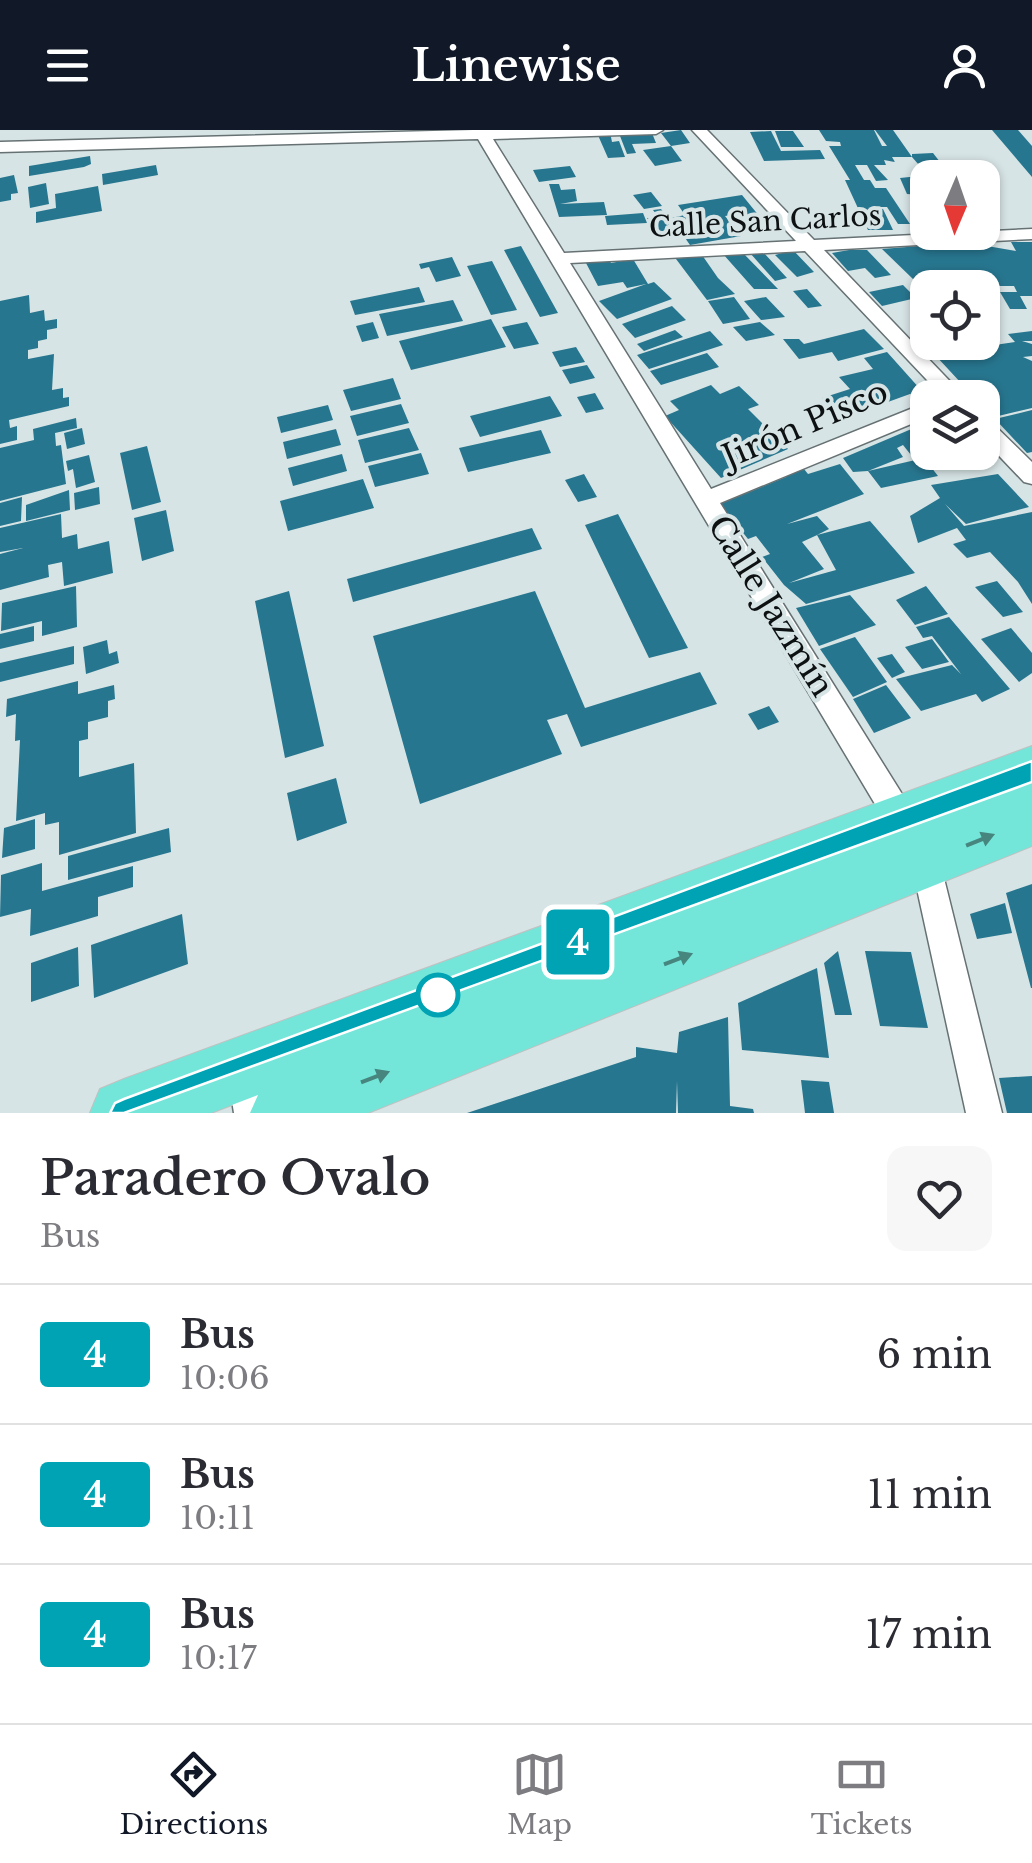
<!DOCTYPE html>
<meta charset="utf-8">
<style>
body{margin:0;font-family:"Libre Baskerville",serif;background:#f7f7f7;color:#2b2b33;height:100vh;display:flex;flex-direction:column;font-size:38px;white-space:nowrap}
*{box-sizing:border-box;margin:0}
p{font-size:32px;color:#7c7c81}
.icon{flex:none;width:55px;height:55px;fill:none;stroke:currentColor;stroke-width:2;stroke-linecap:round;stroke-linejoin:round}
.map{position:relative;height:983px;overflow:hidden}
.details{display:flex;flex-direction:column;background:#fff;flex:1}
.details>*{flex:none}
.badge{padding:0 20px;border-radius:8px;font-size:35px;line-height:65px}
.needle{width:65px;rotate:182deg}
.fabs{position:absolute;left:910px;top:30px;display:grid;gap:20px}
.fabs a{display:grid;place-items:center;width:90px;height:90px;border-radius:20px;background:#fff;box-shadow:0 2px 8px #0004;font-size:50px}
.map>.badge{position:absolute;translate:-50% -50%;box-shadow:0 0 0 5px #fff}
.round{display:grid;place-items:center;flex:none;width:105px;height:105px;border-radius:20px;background:#f7f7f7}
.overview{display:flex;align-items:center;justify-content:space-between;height:170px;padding:0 40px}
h1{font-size:48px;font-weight:600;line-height:75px}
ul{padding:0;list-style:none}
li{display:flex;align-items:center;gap:30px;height:140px;padding:0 40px;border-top:2px solid #e1e1e2}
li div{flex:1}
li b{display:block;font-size:38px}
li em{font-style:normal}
li .badge{min-width:110px;font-weight:700;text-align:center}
header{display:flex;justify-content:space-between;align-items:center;height:130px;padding:0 40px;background:#111827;color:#fff;font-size:45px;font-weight:600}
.dock{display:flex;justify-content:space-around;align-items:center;height:140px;border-top:2px solid #e1e1e2;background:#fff;font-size:28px;color:#7c7c81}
.dock a{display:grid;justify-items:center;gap:5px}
.dock .active{color:#111827}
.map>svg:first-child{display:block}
</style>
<header><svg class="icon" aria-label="menu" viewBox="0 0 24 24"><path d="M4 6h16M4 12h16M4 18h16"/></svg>Linewise<svg class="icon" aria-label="person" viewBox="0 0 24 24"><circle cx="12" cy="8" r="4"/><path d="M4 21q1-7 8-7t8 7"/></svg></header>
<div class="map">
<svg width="1032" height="983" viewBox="0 0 1032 983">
<rect width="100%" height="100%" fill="#d7e4e5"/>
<!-- building -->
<path fill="#27768f" d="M681 0 690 13 671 16 661 3Z
M819 0H874L882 16H887L875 0H893L912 27H892L895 32 884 30 886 35H874L888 50 876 51 867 35H855L864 50H870L875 58H886L910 94H898L887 77H868L883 79 893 100H868L845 50H850L829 16H841L840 12 826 11Z
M992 0H1018L1032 16V47Z
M771 1 781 21 820 20 825 29 764 31 750 2Z
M775 1H793L804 17H781Z
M610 2 612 12 619 11 625 27 608 28 597 3Z
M624 2 652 3 656 13 632 14 636 23 627 24 620 6H626Z
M671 16 682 31 655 36 643 20Z
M933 23 947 41 925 42 912 27V24Z
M90 26 91 34 84 37 29 46V36Z
M156 35 158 45 103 55 102 44Z
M570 36 576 47 539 52 533 40Z
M14 45 18 63 11 64V70L0 72V48Z
M919 46 921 65 907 64 900 48Z
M46 53 49 74 30 78 28 57Z
M549 54H559L561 60 575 59 577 71 560 74 604 72 607 85 559 87Z
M98 56 102 81 36 93V82L56 78 55 64Z
M651 62 662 76 644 79 633 65Z
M742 65 769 98 760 100 746 83 725 86 741 106 690 115 671 88 685 85 678 75Z
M661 79 681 107 661 106 647 88H659L653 80Z
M643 83 647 93 607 95 605 86Z
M1011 112H1032V166H1020L1027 179H1010L1000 162H1017L1014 156H978L968 141 915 151 882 119 944 114 953 119 987 116 1016 121Z
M521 116 558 183 540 187 504 120Z
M793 120 814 142 797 147 775 125Z
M849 120H867L891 145 875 148 865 138 848 141 832 123Z
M743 123 778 159H754L723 124Z
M750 123H764L787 148 775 151Z
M702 125 718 148 735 164 707 170 676 129Z
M452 127 461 146 436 152 429 137 421 139 419 134Z
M609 129 611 133 633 129 648 154 654 152 672 169 617 189 599 171 646 154 627 158 623 152 598 156 586 133Z
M492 131 517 180 491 185 467 136Z
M903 155 916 168 882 176 869 162Z
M419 157 425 172 355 185 350 171Z
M807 159 822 176 808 178 793 161Z
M29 165 30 183 44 180 45 191 57 189V198L47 200V209L38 211V218L28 220V229L54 224 52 260 63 258V268L69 267V276L9 290 10 298 17 296V310L0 314V171Z
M734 167 750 189 723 194 708 171Z
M766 167 785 187 761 190 744 171Z
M453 170 463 191 387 206 379 184Z
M672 176 686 190 635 208 622 194Z
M491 189 506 217 411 240 399 211Z
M373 192 379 208 362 212 356 196Z
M527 192 539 214 514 219 502 197Z
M760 192 775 205 746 211 733 197Z
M864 199 884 219 838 231 832 222 799 229 783 209H799L804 214Z
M675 200 683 207 644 221 637 214Z
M710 201 723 215 649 239 637 225Z
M1032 201V211H1022L1032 214V226L1023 227 1032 231V278L994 287 982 276V268H975L922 211 977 212 981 217 1015 212 1008 204Z
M576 217 585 232 560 237 552 222Z
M887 222 921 260 841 289 822 268 850 259 839 247 873 239 864 228Z
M707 223 719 237 661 255 650 241Z
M587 235 595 248 570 254 562 240Z
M393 248 401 269 351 281 343 260Z
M711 255 720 264 739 256 759 275 748 279 788 319 721 348 665 286 679 280 670 271Z
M595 263 604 279 586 283 577 267Z
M550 266 562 286 480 307 470 286Z
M401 274 409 293 357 306 350 286Z
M328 275 333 290 281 303 277 287Z
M1032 280V322L1027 323 995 289Z
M76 288 77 298 55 303 56 316 61 315 66 354 0 371V318L34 310 33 299Z
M928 292V322L968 324 936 332 925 322 911 325 903 315 897 318 903 327 868 341 924 328 938 346 881 358 868 341 853 342 843 328Z
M82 298 85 314 67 319 64 303Z
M409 298 419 320 365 333 358 310Z
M336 299 341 315 287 329 283 312Z
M541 300 551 323 468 342 459 318Z
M147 316 161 372 132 380 120 323Z
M421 323 429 344 375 357 368 336Z
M342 324 347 341 293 356 288 338Z
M89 325 95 352 76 358 73 339 68 341 66 331Z
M800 334 808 344 840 334 864 364 787 394 817 386 829 399 815 406 802 412 824 439 789 453 836 440 817 405 870 391 915 443 806 474 784 455 762 427 770 424 756 406 748 409 720 374 786 347 781 342Z
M584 344 597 367 578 372 565 350Z
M998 344 1029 377 966 394 945 374 964 396 1032 382V474L1018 452 990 422 967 428 953 414 966 410 957 398 918 413 910 386 940 368 931 355Z
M363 349 374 378 288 401 280 371Z
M99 357 100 374 75 380 74 363Z
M69 360 70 380 26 391V375Z
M22 367 21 391 0 396V373Z
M166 380 174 421 142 431 134 388Z
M61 384 62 408 77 404 78 419 109 411 113 443 64 456 62 432 48 435 49 447 0 460V424L23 418 0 422V398Z
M618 384 688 518 649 528 585 395Z
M532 398 542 419 353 472 347 449Z
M997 451 1023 482 1003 487 975 457Z
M76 456 77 497 42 506V491L1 501 2 473Z
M926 456 948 484 915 495 896 470Z
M289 461 324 616 285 628 255 471Z
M535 461 585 578 700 542 717 574 581 617 567 584 547 590 562 624 420 674 373 506Z
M850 465 876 495 819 516 796 478Z
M949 487 1010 559 982 572 976 564 921 581 896 549 952 535 961 544 932 506 923 508 916 497Z
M34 496V511L0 519V504Z
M1011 498 1032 523V543L1019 552 981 509Z
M855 507 887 552 853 567 820 519Z
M932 509 949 532 922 539 905 517Z
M107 510 109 524 117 521 119 533 86 544 83 517Z
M74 516V534L0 552V533Z
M892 524 905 542 892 548 877 528Z
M78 551V564L114 555 115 569 108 571V587L88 592V609L79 611V647L134 633 136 703 59 725V692L45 695V683L16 691 20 610 15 611 16 584 6 587 7 569Z
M886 555 911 588 874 603 853 569Z
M769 576 779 592 758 600 748 584Z
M336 648 347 693 297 711 287 663Z
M35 689V719L2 728 4 698Z
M169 698 171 722 68 750V726Z
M42 733V761L133 736V757L98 767V786L30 806 31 779 0 787 1 745Z
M1032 754V858H1031L1006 763Z
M1005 773 1012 803 977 809 970 784Z
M182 784 188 834 94 868 91 815Z
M78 817 79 856 31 872V833Z
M838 821 852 885H835L824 833Z
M865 821 911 822 928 898 880 896Z
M817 838 829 928 742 920 738 873Z
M728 887 730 976 753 979 754 983H678L677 951 676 983H467L636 927V917L677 923 679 902Z
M1032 946V983H1007L999 948Z
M801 950 829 952 834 983H805Z"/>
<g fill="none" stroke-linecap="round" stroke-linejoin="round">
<defs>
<path id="street" d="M473 0H663L656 4 493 9 564 123 796 111 692 0H707L814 110 1032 99V109L824 120 966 268H944L805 121 570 133 711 359 928 272V287L720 373 937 720 1002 983H966L912 736 478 9 0 22V12Z
M982 288 989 290 1032 332V354L1024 352 982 308Z
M244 922 256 927 270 983H234L227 939 232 927Z"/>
<path id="highway" d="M1032 616V716L368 983H250L258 965 211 983H90L100 959 124 949Z"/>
</defs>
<!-- street casing -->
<use href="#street" stroke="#667173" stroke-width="3"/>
<!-- highway casing -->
<use href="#highway" stroke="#c0c1c1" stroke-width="2"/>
<!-- street -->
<use href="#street" fill="#fff" fill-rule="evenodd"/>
<!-- highway -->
<use href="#highway" fill="#74e6d9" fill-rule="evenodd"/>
</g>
<!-- one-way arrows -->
<defs><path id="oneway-solid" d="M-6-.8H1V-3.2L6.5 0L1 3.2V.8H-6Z" transform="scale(2.5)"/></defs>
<g fill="#46867f">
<use href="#oneway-solid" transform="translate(980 710) rotate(-22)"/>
<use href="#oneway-solid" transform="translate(678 829) rotate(-21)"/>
<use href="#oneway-solid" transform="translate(375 947) rotate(-21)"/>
</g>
<!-- line -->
<path fill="#00a3b4" stroke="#fff" stroke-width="2.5" d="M1032 631V652L124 983H110L115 973 124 969Z"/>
<!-- markers -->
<circle fill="#fff" stroke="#00a3b4" stroke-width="5" cx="438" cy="865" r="20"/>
<g text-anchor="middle" stroke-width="8" stroke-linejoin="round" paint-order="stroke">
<!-- far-street labels -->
<g font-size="28" fill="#0d1112" stroke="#d7e4e5">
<text transform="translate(765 91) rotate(-3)" y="10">Calle San Carlos</text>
</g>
<!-- street labels -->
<g font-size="32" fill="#0d1112" stroke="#d7e4e5">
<text transform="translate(805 294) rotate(-23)" y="11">Jirón Pisco</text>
<text transform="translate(771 476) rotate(58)" y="11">Calle Jazmín</text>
</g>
</g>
</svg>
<div class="fabs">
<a><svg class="needle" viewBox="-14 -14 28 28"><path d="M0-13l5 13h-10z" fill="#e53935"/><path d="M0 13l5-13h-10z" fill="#7c7c81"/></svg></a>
<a><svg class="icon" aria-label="locate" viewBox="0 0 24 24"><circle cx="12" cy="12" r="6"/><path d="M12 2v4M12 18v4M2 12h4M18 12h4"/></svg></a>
<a><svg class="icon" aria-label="layers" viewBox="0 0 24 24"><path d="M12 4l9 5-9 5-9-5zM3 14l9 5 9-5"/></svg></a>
</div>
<b class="badge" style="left:578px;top:812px;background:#00a3b4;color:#fff">4</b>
</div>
<section class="details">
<div class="overview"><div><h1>Paradero Ovalo</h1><p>Bus</p></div><a class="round"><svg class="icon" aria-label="heart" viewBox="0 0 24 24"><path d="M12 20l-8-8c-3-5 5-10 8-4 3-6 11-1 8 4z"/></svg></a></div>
<ul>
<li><span class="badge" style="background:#00a3b4;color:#fff">4</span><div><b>Bus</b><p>10:06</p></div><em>6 min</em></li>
<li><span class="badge" style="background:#00a3b4;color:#fff">4</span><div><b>Bus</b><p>10:11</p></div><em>11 min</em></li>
<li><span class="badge" style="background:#00a3b4;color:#fff">4</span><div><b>Bus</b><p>10:17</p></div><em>17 min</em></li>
</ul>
</section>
<nav class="dock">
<a class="active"><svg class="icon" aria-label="directions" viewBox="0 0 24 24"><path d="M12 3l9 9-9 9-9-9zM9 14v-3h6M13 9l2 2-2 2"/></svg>Directions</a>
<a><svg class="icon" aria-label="map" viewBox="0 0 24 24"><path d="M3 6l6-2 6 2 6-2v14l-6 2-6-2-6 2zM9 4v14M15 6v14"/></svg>Map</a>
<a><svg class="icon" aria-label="tickets" viewBox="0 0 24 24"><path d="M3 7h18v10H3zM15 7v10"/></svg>Tickets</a>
</nav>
